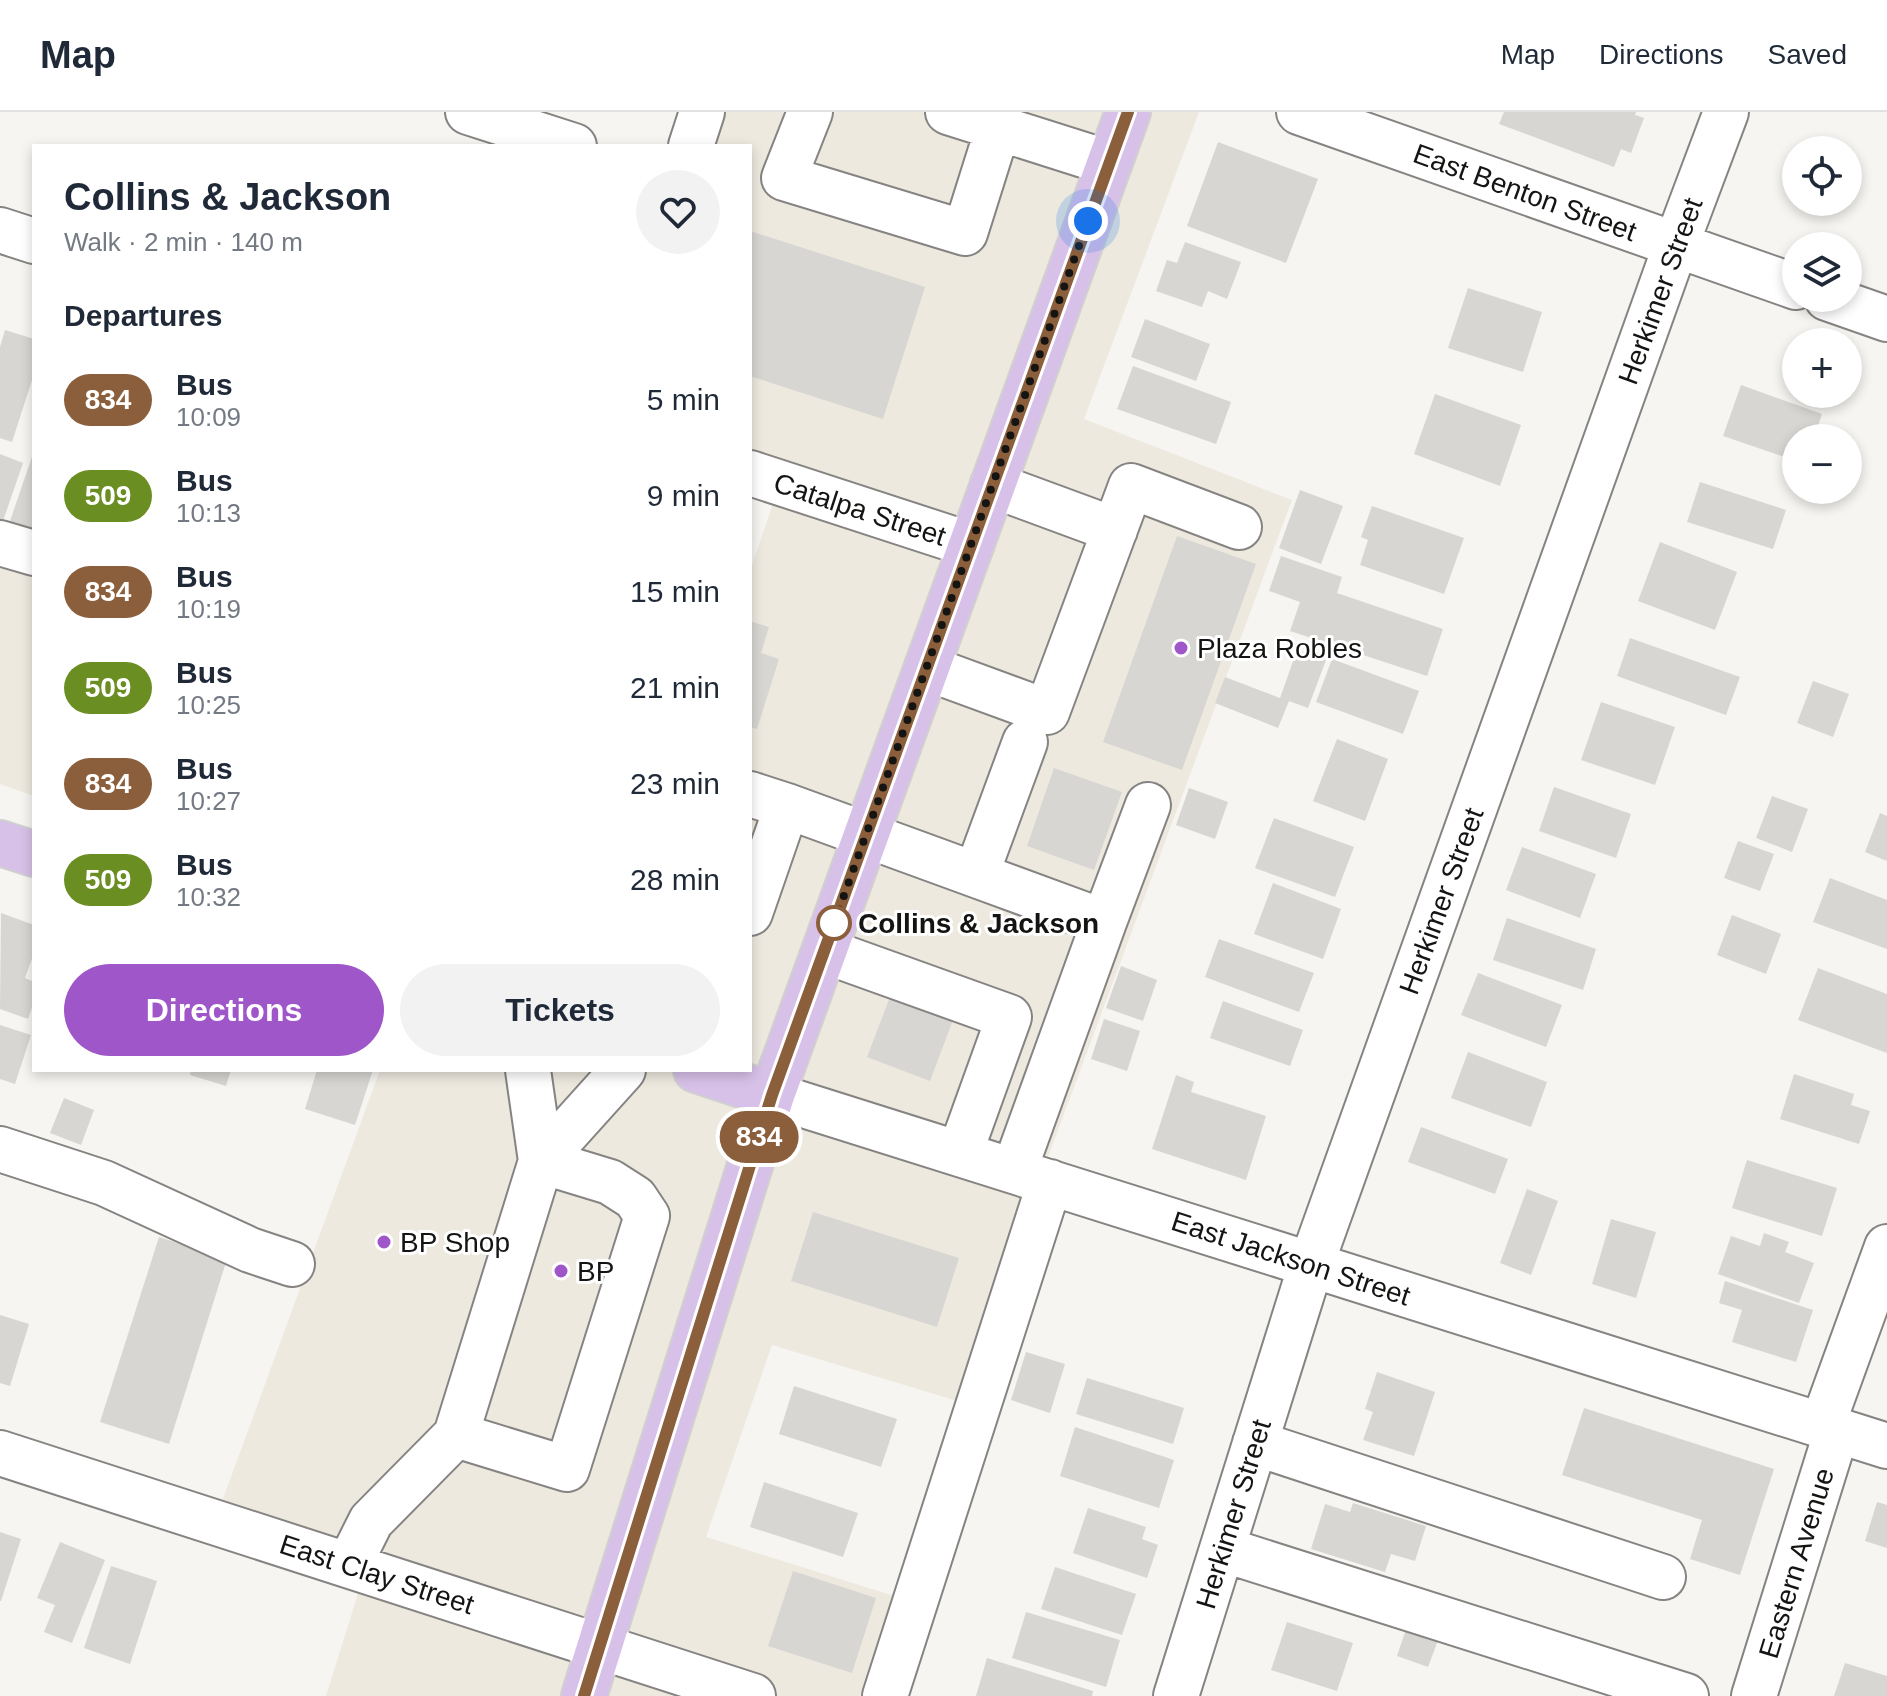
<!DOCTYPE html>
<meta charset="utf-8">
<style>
body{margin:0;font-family:Arial,sans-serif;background:#f2f2f3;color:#1f2937;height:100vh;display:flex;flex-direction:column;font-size:30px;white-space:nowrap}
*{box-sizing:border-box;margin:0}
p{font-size:26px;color:#747a83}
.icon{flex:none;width:44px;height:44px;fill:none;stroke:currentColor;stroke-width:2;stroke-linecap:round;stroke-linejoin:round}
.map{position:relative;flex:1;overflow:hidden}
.sheet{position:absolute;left:32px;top:32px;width:720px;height:928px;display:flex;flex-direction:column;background:#fff;border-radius:0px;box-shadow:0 4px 12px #0003}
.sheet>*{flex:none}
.badge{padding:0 16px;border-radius:26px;font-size:28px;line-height:52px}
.tools{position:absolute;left:1782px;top:24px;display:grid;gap:16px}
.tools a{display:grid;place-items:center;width:80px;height:80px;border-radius:50%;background:#fff;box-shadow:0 4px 12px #0003;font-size:40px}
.you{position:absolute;width:40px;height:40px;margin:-20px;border:6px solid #fff;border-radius:50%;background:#1a73e8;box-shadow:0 0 0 12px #1a73e833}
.map>.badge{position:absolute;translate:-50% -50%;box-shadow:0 0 0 4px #fff}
h2{padding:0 32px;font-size:30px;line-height:72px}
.round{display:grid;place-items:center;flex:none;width:84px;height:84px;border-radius:42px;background:#f2f2f3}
.summary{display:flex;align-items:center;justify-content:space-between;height:136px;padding:0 32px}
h1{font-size:38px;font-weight:600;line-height:60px}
.action{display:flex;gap:16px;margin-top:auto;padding:16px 32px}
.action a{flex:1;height:92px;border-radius:48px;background:#9f56c9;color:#fff;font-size:32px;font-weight:600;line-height:92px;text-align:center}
.action a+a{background:#f2f2f3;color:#1f2937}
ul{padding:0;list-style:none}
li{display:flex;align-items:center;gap:24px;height:96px;padding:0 32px}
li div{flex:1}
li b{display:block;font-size:30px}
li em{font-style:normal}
li .badge{min-width:88px;font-weight:700;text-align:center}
header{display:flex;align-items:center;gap:48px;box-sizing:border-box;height:112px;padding:0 40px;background:#fff;border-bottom:2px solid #e0e1e3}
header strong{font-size:38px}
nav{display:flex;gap:44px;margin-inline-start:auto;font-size:28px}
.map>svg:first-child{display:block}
</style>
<header>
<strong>Map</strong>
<nav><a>Map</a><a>Directions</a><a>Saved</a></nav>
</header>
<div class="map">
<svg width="1887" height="1584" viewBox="0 0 1887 1584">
<rect width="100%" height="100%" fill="#f7f5f2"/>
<!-- built -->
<path fill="#ede9df" d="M715 0H1199L1084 307 1292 388 1021 1118 964 1291 772 1233 706 1425 910 1489 884 1570 867 1566 860 1584H326L370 1443 220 1395 380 958H750V459L779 374 750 365V34H704Z
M0 436 34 447V684L0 672Z"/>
<!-- building -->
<path fill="#d7d6d3" d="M1504 0H1636L1635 3 1644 6 1631 41 1621 37 1614 55 1499 12Z
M1218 30 1318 67 1286 151 1187 114Z
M750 119 925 175 883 307 750 264Z
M1185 130 1241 150 1227 187 1208 179 1202 195 1156 179 1167 148 1177 151Z
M1468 176 1542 200 1523 260 1448 236Z
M1145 207 1210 232 1196 269 1131 245Z
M5 218 34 227V262L12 330 0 326V235Z
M1133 254 1231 290 1216 332 1117 297Z
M1741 273 1822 302 1814 326H1796V349L1723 324Z
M1435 282 1521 313 1500 374 1414 342Z
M34 339V417L10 409Z
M0 342 23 351 3 409 0 408Z
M1700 370 1786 398 1773 437 1687 410Z
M1300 378 1343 394 1321 452 1279 436Z
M1372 394 1464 426 1444 482 1360 453 1368 428 1361 425Z
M1177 424 1256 452 1182 658 1103 630Z
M1660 430 1737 460 1715 518 1638 489Z
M1281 444 1342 465 1337 481 1443 517 1427 564 1290 519 1300 490 1269 479Z
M750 509 769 515 761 541 779 547 757 617 750 615Z
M1630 526 1740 565 1726 603 1617 564Z
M1297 538 1326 548 1308 596 1289 589 1278 616 1215 591 1225 565 1280 586Z
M1332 547 1419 579 1403 622 1316 590Z
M1813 569 1849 582 1833 625 1797 611Z
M1601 590 1675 615 1655 673 1581 648Z
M1337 627 1388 647 1365 709 1313 689Z
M1054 656 1122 680 1094 758 1027 734Z
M1554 675 1631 702 1616 746 1539 719Z
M1189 676 1228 690 1215 727 1176 713Z
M1772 684 1808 697 1792 740 1756 726Z
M1880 701 1887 704V749L1865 740Z
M1274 706 1354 735 1335 785 1255 756Z
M1738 729 1774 742 1760 779 1724 766Z
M1522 735 1596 762 1580 806 1506 778Z
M1830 766 1887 788V837L1813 810Z
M1273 771 1341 797 1323 847 1254 822Z
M1 801 34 813V841L25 866 34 870V890L28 907 0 897Z
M1732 803 1781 822 1766 862 1717 843Z
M1507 806 1596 837 1583 878 1493 848Z
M1219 827 1314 861 1299 900 1205 865Z
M1121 854 1157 868 1143 909 1106 896Z
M1818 856 1887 882V941L1798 908Z
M1478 861 1562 893 1546 935 1461 903Z
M890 885 953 908 930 969 867 945Z
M1223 889 1303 918 1290 954 1210 926Z
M1104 907 1140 919 1127 959 1091 947Z
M0 913 31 923 15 972 0 967Z
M1468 940 1547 970 1531 1015 1451 986Z
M191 958H231L226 974 190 963Z
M317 958H373L355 1013 305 997Z
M1794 962 1854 982 1851 993 1870 999 1859 1032 1780 1007Z
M1176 963 1194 970 1191 980 1266 1004 1246 1068 1152 1037Z
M64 986 94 998 81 1033 50 1021Z
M1421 1015 1508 1047 1495 1082 1408 1050Z
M1747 1048 1837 1076 1822 1124 1732 1096Z
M1527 1077 1558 1089 1531 1163 1500 1151Z
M813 1100 959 1146 937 1215 791 1169Z
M1611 1107 1656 1120 1636 1186 1592 1172Z
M1764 1121 1789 1130 1785 1140 1814 1151 1799 1191 1718 1162 1731 1124 1760 1134Z
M159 1125 227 1147 169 1332 100 1310Z
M1725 1169 1813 1198 1796 1250 1732 1230 1742 1198 1719 1191Z
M0 1203 29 1212 10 1274 0 1271Z
M1026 1240 1065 1252 1050 1301 1011 1288Z
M1377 1260 1435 1280 1414 1344 1363 1328 1373 1300 1365 1297Z
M1087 1266 1184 1296 1173 1332 1076 1302Z
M794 1274 897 1307 881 1355 779 1322Z
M1584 1296 1774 1357 1740 1463 1690 1447 1702 1408 1562 1363Z
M1075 1315 1174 1348 1159 1396 1060 1364Z
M764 1370 858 1401 843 1445 750 1415Z
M1877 1390 1887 1393V1436L1865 1429Z
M1353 1391 1426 1414 1415 1449 1391 1442 1385 1460 1311 1437 1325 1392 1350 1400Z
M1088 1396 1146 1415 1142 1427 1158 1433 1147 1466 1073 1441Z
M0 1420 21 1427 1 1489H0Z
M60 1430 105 1448 72 1531 44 1520 55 1493 37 1486Z
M111 1454 157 1469 130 1552 84 1536Z
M1055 1455 1136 1482 1122 1523 1041 1497Z
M793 1459 876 1486 852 1561 768 1534Z
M1026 1500 1120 1528 1106 1575 1012 1546Z
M1287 1510 1353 1531 1337 1579 1271 1558Z
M1408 1511 1440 1523 1428 1555 1397 1544Z
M987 1546 1093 1579 1092 1584H976Z
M1845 1551 1887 1564V1584H1834Z"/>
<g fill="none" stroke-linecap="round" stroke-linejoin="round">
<defs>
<path id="minor" d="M468 0 574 34
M810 0 784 66 965 121 998 16
M948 0 1109 51
M1299 0 1796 175
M691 34 702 0
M0 118 34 129
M1827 186 1887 207
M750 361 971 433
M993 373 1115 418
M0 431 34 441
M927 556 1047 600 1131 374 1239 415
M750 682 787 694 976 763 1025 630
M976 763 1104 810 1148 693
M750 801 787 694
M825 839 1009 905 960 1041
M528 958 541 1049 623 958
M772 983 1887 1334
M0 1037 104 1071 250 1138 292 1152
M1014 1059 1104 810
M1822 1314 1887 1135
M1255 1331 1663 1465
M0 1341 753 1584
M1222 1437 1686 1584
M349 1453 371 1409 456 1323 541 1049 610 1070 635 1086 647 1104 567 1357 456 1323
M885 1584 1050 1070
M1176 1584 1311 1153 1676 133 1726 0
M1754 1584 1837 1318"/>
<path id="major" d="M0 731 34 742
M696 958 772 983
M584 1584 772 983 1128 0"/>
</defs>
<!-- minor casing -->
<use href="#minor" stroke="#868482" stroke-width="48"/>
<!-- major casing -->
<use href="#major" stroke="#d0d0d0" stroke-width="48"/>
<!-- minor -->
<use href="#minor" stroke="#fff" stroke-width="44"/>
<!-- major -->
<use href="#major" stroke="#d8c1e8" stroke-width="44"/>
</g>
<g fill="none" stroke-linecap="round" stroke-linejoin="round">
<defs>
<path id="line" d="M584 1584 772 983 1128 0"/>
</defs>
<!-- line casing -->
<use href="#line" stroke="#fff" stroke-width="18"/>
<!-- line -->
<use href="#line" stroke="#8b5e3c" stroke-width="12"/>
<!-- walk -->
<path stroke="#141413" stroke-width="8" stroke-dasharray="0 14.4" d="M834 811 1088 109"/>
</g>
<!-- markers -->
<g fill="#9f56c9" stroke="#fff" stroke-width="3">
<circle cx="1181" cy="536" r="8"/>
<circle cx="384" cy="1130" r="8"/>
<circle cx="561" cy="1159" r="8"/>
</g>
<circle fill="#fff" stroke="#8b5e3c" stroke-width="4" cx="834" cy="811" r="16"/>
<g text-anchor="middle" stroke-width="6" stroke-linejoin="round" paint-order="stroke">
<!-- street labels -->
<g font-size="28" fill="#141413" stroke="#fff">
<text transform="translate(1525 80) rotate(20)" y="10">East Benton Street</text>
<text transform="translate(1660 179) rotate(-70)" y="10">Herkimer Street</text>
<text transform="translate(860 397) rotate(18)" y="10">Catalpa Street</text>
<text transform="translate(1441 789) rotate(-70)" y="10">Herkimer Street</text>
<text transform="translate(1291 1146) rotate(18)" y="10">East Jackson Street</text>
<text transform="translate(1233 1402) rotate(-73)" y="10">Herkimer Street</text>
<text transform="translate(1796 1451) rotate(-73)" y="10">Eastern Avenue</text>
<text transform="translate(377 1462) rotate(18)" y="10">East Clay Street</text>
</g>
<!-- poi labels -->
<g font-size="28" fill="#141413" stroke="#fff" text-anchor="start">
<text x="1197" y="546">Plaza Robles</text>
<text x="400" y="1140">BP Shop</text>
<text x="577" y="1169">BP</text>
</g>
<!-- stop labels -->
<g font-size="28" font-weight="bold" fill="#141413" stroke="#fff" text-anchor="start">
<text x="858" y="821">Collins &amp; Jackson</text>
</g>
</g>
</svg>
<div class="tools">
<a><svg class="icon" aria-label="locate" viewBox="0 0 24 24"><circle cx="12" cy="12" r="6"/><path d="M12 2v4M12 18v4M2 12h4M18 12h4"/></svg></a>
<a><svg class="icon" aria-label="layers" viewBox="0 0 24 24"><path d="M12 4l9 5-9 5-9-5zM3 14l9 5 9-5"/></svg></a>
<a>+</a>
<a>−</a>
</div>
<div class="you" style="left:1088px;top:109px"></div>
<b class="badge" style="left:759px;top:1025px;background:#8b5e3c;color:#fff">834</b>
<section class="sheet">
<div class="summary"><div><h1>Collins &amp; Jackson</h1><p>Walk · 2 min · 140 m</p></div><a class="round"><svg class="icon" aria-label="heart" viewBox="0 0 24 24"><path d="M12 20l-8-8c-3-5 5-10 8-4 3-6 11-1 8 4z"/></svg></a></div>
<h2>Departures</h2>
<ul>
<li><span class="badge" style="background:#8b5e3c;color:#fff">834</span><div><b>Bus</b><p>10:09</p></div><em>5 min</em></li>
<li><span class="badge" style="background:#6b8e23;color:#fff">509</span><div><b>Bus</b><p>10:13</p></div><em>9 min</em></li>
<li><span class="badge" style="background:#8b5e3c;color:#fff">834</span><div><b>Bus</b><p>10:19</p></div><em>15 min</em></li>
<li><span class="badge" style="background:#6b8e23;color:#fff">509</span><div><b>Bus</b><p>10:25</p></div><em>21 min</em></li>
<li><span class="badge" style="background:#8b5e3c;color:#fff">834</span><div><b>Bus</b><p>10:27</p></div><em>23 min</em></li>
<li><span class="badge" style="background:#6b8e23;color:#fff">509</span><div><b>Bus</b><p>10:32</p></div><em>28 min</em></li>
</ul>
<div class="action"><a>Directions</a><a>Tickets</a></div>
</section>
</div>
